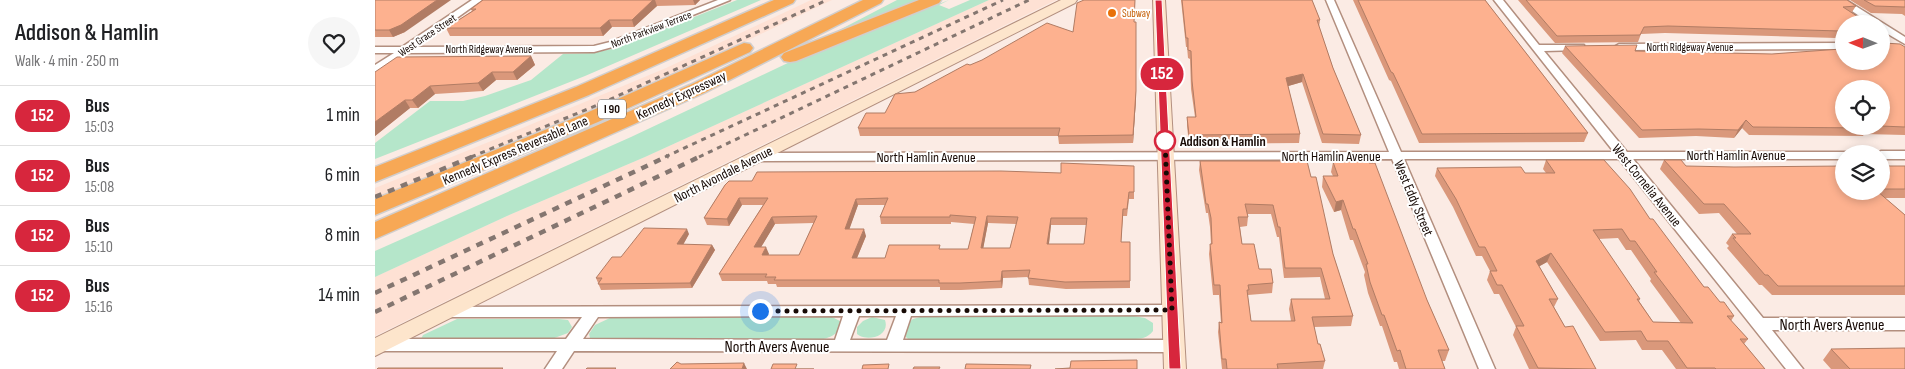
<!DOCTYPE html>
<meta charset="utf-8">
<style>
body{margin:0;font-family:"Sofia Sans Condensed",sans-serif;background:#f6f6f6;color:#202124;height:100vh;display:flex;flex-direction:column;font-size:19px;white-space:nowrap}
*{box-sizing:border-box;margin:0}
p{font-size:16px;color:#757577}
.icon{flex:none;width:28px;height:28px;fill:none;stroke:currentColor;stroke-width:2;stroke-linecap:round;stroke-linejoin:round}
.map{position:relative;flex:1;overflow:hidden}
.sheet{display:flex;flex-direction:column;background:#fff;width:375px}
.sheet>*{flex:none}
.badge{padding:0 10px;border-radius:16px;font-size:18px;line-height:32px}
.needle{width:32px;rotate:271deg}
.fabs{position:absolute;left:1460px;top:15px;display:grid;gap:10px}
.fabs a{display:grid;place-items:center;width:55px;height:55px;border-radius:50%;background:#fff;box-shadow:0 2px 8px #0003;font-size:25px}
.you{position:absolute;width:25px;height:25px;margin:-12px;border:4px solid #fff;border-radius:50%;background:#1a73e8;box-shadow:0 0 0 8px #1a73e833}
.map>.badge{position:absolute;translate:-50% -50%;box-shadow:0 0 0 2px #fff}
.round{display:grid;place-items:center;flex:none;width:52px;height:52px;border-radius:26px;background:#f6f6f6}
.summary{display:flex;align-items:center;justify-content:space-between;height:85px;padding:0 15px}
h1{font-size:24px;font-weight:600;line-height:38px}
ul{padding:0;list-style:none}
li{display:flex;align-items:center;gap:15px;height:60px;padding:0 15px;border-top:1px solid #e0e0e0}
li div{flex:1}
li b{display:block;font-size:19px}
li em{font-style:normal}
li .badge{min-width:55px;font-weight:700;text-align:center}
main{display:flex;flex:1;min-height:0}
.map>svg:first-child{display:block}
</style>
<main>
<section class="sheet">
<div class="summary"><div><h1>Addison &amp; Hamlin</h1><p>Walk · 4 min · 250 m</p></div><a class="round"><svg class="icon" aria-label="heart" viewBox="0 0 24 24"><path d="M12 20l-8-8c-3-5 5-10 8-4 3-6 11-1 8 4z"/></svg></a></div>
<ul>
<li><span class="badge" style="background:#d7263d;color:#fff">152</span><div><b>Bus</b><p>15:03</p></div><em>1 min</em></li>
<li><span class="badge" style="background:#d7263d;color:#fff">152</span><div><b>Bus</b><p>15:08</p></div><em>6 min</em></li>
<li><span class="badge" style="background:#d7263d;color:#fff">152</span><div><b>Bus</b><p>15:10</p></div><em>8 min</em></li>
<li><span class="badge" style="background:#d7263d;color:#fff">152</span><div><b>Bus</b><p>15:16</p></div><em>14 min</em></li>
</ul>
</section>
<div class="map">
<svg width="1530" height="369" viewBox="0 0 1530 369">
<rect width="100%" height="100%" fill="#fbebe4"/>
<!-- built -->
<path fill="#fee1d4" d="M436 0H457L336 58 211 113 0 201V188L126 137 291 68Z
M614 0H681L0 336V277L132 216 270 157Z"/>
<!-- green -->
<path fill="#b5e6ca" d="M362 0H386L210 76 0 159V143L55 101H88L110 96 156 80 188 54 218 53 241 48Z
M522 0H549L447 39Z
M574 0 564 5 574 9 595 0H614L270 157 132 216 0 277V251L256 137 417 61Z
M552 315 759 316 770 318 778 323V331C771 340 763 339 752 339L541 340 533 339 529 335 532 324 538 319Z
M455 316 465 321C467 337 449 339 437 342L220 341 215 338 214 334 220 325 237 317Z
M497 317 510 320C515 335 496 341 485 336L482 334V327L488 321Z
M82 319H184L193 320 197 327 193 333 174 340 48 341 46 339 48 335Z"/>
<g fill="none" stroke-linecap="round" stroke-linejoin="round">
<defs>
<path id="street" d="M97 0H107L41 47 219 46 235 42 343 0H355L241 46 219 52 32 53 0 73V65L19 53H0V47H27Z
M951 0H959L1026 152H1239L1119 0H1128L1164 45H1209V49L1206 50 1169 51 1252 152H1473L1474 154H1469V159H1258L1388 318H1530V330H1397L1428 369H1411L1244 159H1029L1120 369H1104L1017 159 383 161 377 157 383 153 1014 152Z
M1461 0H1471L1530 37V44L1506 30V24H1496Z
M1469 43V49L1244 50 1239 47 1244 44Z
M1506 151H1530V159H1506V154H1501Z
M797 305 802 306 804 310 802 314 797 315 536 316 528 340H799L805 342 807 346 805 350 799 352 199 351 187 369H170L182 351H5L0 349V341L5 339H191L207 317H71L66 316 63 312 66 308 71 307ZM468 316 460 340 208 339 223 317ZM484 316H521L512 340H475Z"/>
<path id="secondary" d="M686 0H702L700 3 0 356V338Z
M778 0H790L811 369H789Z"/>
<path id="highway" d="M399 0H420L418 3 214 95 0 182V167L201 87Z
M488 0H508L506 3 329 93 0 239V222L315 85Z
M544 0H566L564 3 421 61 415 62 409 61 406 57 409 53Z
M369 43 375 44 378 48 375 52 223 122 0 215V199L209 114Z"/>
</defs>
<!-- street casing -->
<use href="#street" stroke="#b38f7f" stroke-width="3"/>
<!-- secondary casing -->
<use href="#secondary" stroke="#b38f7f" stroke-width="2"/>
<!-- highway casing -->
<use href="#highway" stroke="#d1cecd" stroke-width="3"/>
<!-- street -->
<use href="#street" fill="#fff" fill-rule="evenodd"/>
<!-- secondary -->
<use href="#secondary" fill="#fde5cc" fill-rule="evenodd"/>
<!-- highway -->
<use href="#highway" fill="#f7a855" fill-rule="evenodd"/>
<!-- rail-far1 -->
<path stroke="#847670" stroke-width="3" stroke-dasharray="5 5" stroke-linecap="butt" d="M96 157 225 104 452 0
M290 157 628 0
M324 157 654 0"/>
<!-- rail -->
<path stroke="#847670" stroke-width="4.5" stroke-dasharray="7 7" stroke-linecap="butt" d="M0 197 99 156
M0 293 293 156
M0 312 326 156"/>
</g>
<!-- wall -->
<path fill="#da987b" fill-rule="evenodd" d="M0 0 30 32 18 37H0Z
M108 0H325L320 5 282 6 259 27H237L228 36H75L71 28 97 11 96 9Z
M709 0H760L759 22 761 99 758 143 684 144 683 136H485L483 128 510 113 540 92 595 65 698 32Z
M806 0H937L945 20 944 27 958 68 986 135 984 144 947 143 927 82 913 86 925 134 924 143 814 144 812 126V117H820L816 89 815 59 813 58 812 47H811Z
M978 0H1110L1213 133 1209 142 1044 143 1016 81 1014 80Z
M1143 0H1472L1481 6 1469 24V43L1461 41V38L1290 33 1266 34 1263 42 1180 43Z
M1475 0H1530V16L1527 14 1496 13Z
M1508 37 1509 43 1530 47V135L1489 134 1488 136 1374 135 1367 128 1359 138 1321 136 1264 138 1187 53 1190 46 1260 51 1397 54 1462 50 1466 44 1469 61ZM1469 89 1506 126H1469Z
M156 56 160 65 142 80H121L108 91 60 94 43 108H35L0 136V72Z
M1171 160 1275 219 1329 287 1359 316 1356 321 1373 339 1369 344 1390 369H1301L1287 350H1267L1261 340 1225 341 1172 262 1164 266 1183 299 1179 307 1190 327 1221 369H1154L1138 335 1141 327 1124 294H1119L1112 280 1115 271 1107 256H1101L1078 207 1060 176 1062 168 1150 173H1171L1168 169ZM1243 238 1251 250H1256L1276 279 1275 281 1306 323 1278 322 1264 301 1265 299 1223 239Z
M1289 160 1311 166 1469 191H1506V166H1530V198H1510L1530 215V295H1397L1387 285H1384L1352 248 1354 246 1351 243 1357 234H1362L1344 213 1324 214 1285 169Z
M825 161 936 177 958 254 978 316 976 326 939 327 943 344 950 361 948 369H847L843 332 844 322 846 323 844 295H838L834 254 835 244H836L835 227 833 213H831L824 170ZM872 214H896L902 237H904L909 278 945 277 950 299H916L914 309 916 321H876L873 298V295L897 293 898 283 884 269 867 244 865 227 872 226 873 217Z
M958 162 1052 300 1074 350 1070 361H1067L1070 369H1024L1022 362H1019L1007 326H1005L993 293 989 275 990 272 978 240H975L966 210 959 212 947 187 948 176H958L956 172Z
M759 166V199H754L752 216H748L746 242H755V288L691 289 654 285 653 277 628 278 627 288 586 290H565V287H402L401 284H393L392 281H347L344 274 388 205H367L354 226 332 225 329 218 350 185 686 173ZM483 205H510L505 217 506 224H576V222L599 224 593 249H566L510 258H482L491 236 474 229ZM439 223 424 255H393L394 254 386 247 400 224ZM613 223 641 224 635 248H608ZM676 225H712L709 244H674Z
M314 234 308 245H337L340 250 317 288 226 290 221 278 246 257Z
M1456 349 1530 369H1456L1448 360Z"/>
<!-- shaded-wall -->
<path fill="#b17c64" d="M62 0H76L30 32 18 37 14 30Z
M278 0H280L282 6 259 27 257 20Z
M318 0H325L320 5Z
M234 20 237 27 228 36 225 28Z
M761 22V99L758 143V135Z
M156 56 160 65 142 80 138 72Z
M117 72 121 80 108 91 103 83Z
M928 74 927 82 910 87 911 78Z
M55 86 60 94 43 108 37 100Z
M30 100 35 108 0 136V122Z
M1371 120 1367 128 1359 138 1363 130Z
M364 198 367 205 354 226 352 219Z
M481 199 483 205 472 236 470 229Z
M968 200 966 210 959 212 961 202Z
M612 216 613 223 607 255 606 248Z
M397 217 400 224 382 254 379 247Z
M676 218V225L673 251 672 244Z
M312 229 314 234 305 250 302 244Z
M489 229 491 236 479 265 477 258Z
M337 245 340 250 317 288 315 283Z
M391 247 394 254 389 262 387 255Z
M1176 253 1172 262 1158 270 1161 261Z
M627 271 628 278 627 288 626 281Z
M369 363 372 369H367Z"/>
<!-- building -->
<path fill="#fdb18f" stroke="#b17c64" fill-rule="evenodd" d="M0 0H62L26 25 14 30H0Z
M108 0H278L257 20H234L225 28H71L101 9H96Z
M709 0H760L759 22H761V91L758 135 683 136 685 128H483L491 113H510L520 94 540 92 592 64 595 65 607 60 672 23 698 32 702 3Z
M807 0H937L945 20H942L958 68 986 135 948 134 928 74 911 78 925 134 814 135 812 117H821L817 81 816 51 813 50V38H811Z
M983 0H1110L1213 133 1047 134 1018 73 1016 72Z
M1151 0H1472L1481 6 1468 7 1494 24H1469V35L1465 34V31L1293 26 1269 27 1265 35 1182 36Z
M1489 0H1530V7L1500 6Z
M1506 31 1510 34 1508 36 1509 43 1525 44 1530 47V127L1506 126V89H1469V126H1491L1493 128 1378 127 1371 120 1363 130 1324 129 1267 130 1190 46 1262 45 1260 51 1397 54 1466 49V44L1469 43V61H1506Z
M156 56 138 72H117L103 83 55 86 37 100H30L0 122V72L22 57Z
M1171 160H1229L1255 189 1275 219H1278L1329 287H1333L1345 302H1349L1359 316H1352L1373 339H1365L1390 369H1341L1340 368H1312L1293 341H1272L1266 331 1230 332 1176 253 1161 261 1183 299H1174L1190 327 1198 326 1221 369 1163 368 1141 326H1149L1127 285H1122L1115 271H1122L1110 247H1104L1081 199 1062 168 1146 167 1150 173H1180ZM1247 229 1255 241H1260L1282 272H1279L1318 323 1278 322 1262 299H1265L1218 230Z
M1289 160H1306L1311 166 1359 167 1469 166V191H1502L1530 215V286H1403L1393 275H1390L1358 238H1361L1357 234H1376L1349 204H1329Z
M825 161H932L936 177H941L958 254 978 316 937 317 943 344H945L950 361 902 364 903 369H852L851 359H847L844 322 847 323 845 285H839L835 244H837L836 218 833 204H831ZM870 204 898 205 903 227H905L910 268H946L955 299H916L920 321H876L872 290H874L873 285 898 283 896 269H884L879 244H867L863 217H873Z
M994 161V163H1000L1052 300 1074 350H1063L1070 369H1031L1025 350 1022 351 1009 315H1007L995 282 991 264H993L980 229H978L968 200 961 202 948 176H963L958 162Z
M686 163 759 166V192H754L752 209H748L746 242H755V281L690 282 653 278 655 270 627 271 626 281 585 283H564V280H399L401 277H390L392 274H344L393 198H364L352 219 329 218 350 185 354 181H377L382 172 626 171 686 173ZM513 198 505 217H575V215L601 217 593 249H564L565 245H514L510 258H477L489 229H470L481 199ZM442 216 424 255H387L391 247H379L397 217ZM612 216 643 217 635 248H606ZM676 218H712L709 244H672Z
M1506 166H1530V189H1506Z
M269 228 312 229 302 244 337 245 315 283 223 284 227 278H221L237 257H246Z
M1530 348V369H1475L1456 349Z
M762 360V369H680L695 368 696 361Z
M302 362 306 364 369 363 367 369H295Z
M398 364H422L420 369H439H396Z
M514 364 513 369H487L488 365Z
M591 364 656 365 655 369H590Z
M539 367H565L564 369H538Z
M3 368H128L127 369H2Z
M212 368H241L240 369H211Z"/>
<!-- line -->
<path fill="#d7263d" stroke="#fff" d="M780 0H787L806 369H794Z"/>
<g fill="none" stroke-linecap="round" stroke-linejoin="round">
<!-- walk -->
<path stroke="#170a05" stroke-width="5" stroke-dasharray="0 9" d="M385 311 797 310 790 141"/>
</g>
<!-- markers -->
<circle fill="#e8710a" stroke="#fff" stroke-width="2" cx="737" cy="13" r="5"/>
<circle fill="#fff" stroke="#d7263d" stroke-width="2.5" cx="790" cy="141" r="10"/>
<g text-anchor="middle" stroke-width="4" stroke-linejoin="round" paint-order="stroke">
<!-- far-food labels -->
<g font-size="11" fill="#c56008" stroke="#fff" text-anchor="start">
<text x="747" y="17">Subway</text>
</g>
<!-- far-street labels -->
<g font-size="11" fill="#170a05" stroke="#fff">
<text transform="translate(276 29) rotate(-21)" y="4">North Parkview Terrace</text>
<text transform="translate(52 35) rotate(-34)" y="4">West Grace Street</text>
<text x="1315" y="51">North Ridgeway Avenue</text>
<text x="114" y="53">North Ridgeway Avenue</text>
</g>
<!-- shield labels -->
<rect fill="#fff" stroke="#5d5450" stroke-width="1" x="223" y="99.5" width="28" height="19" rx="4"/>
<g font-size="12" font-weight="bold" fill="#170a05">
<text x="237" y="113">I 90</text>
</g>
<!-- street labels -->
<g font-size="14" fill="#170a05" stroke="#fff">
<text transform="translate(306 95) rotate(-25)" y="5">Kennedy Expressway</text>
<text transform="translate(140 150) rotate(-23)" y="5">Kennedy Express Reversable Lane</text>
<text x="1361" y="160">North Hamlin Avenue</text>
<text x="956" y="161">North Hamlin Avenue</text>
<text x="551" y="162">North Hamlin Avenue</text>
<text transform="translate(348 174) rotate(-27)" y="5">North Avondale Avenue</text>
<text transform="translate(1272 185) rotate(51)" y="5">West Cornelia Avenue</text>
<text transform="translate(1039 198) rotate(67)" y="5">West Eddy Street</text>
</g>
<!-- stop labels -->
<g font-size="14" font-weight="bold" fill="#170a05" stroke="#fff" text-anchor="start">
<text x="805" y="146">Addison &amp; Hamlin</text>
</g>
<!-- near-street labels -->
<g font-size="16" fill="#170a05" stroke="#fff">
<text x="1457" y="330">North Avers Avenue</text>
<text x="402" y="352">North Avers Avenue</text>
</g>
</g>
</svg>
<div class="fabs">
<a><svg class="needle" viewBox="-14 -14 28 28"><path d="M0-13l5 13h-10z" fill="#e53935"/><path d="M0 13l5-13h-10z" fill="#757577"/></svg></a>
<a><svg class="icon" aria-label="locate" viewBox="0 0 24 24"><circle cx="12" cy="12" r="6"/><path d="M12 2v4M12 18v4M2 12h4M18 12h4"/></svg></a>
<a><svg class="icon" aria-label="layers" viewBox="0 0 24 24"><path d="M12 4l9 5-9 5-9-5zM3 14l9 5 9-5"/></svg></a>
</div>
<div class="you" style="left:385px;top:311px"></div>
<b class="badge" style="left:787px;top:74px;background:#d7263d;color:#fff">152</b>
</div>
</main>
